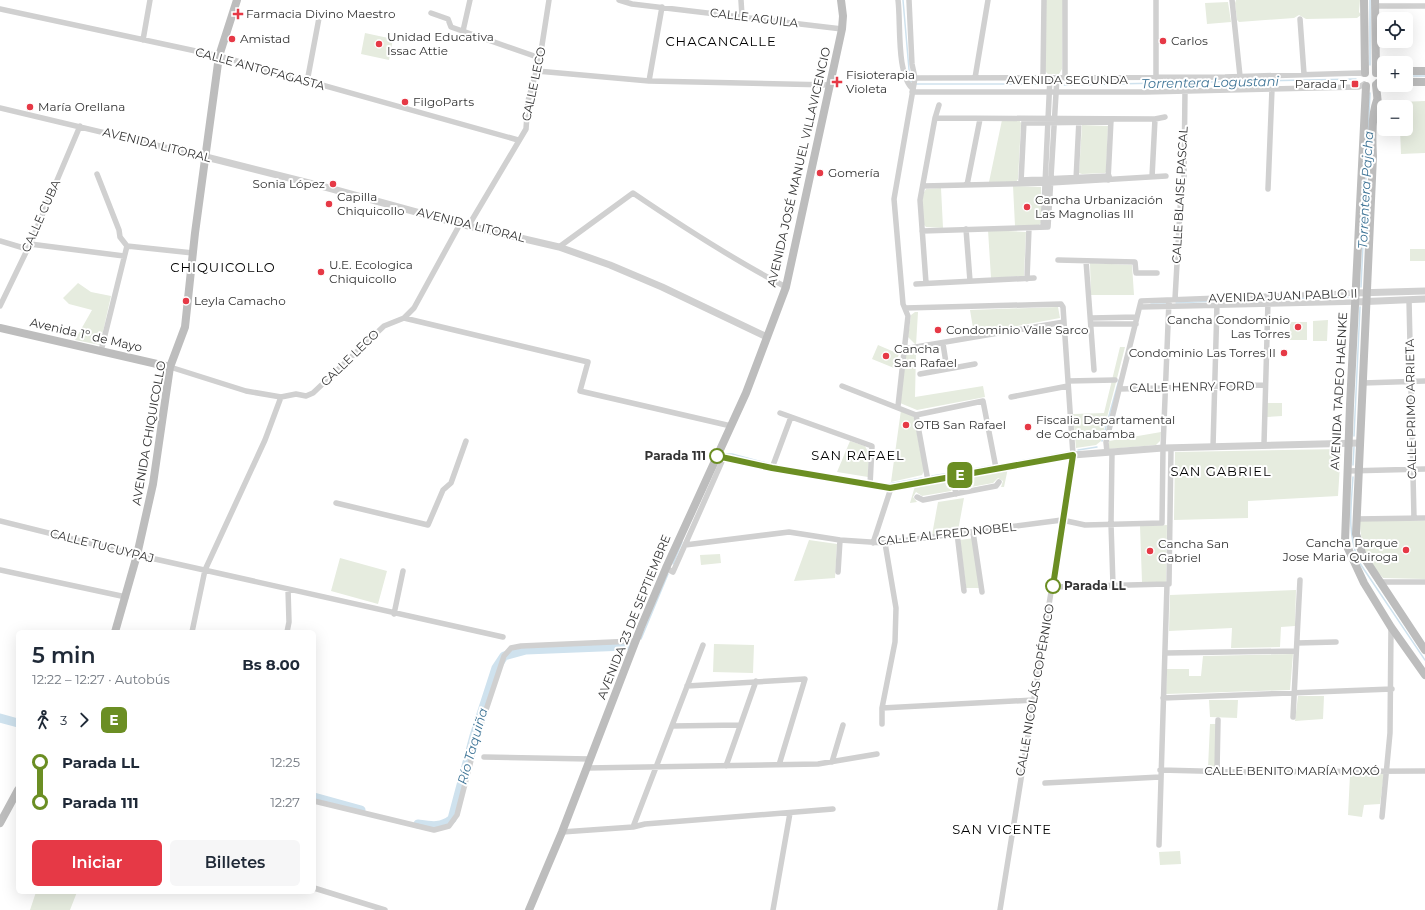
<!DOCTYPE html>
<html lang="es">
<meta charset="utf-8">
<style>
body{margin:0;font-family:Montserrat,sans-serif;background:#f6f6f7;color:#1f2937;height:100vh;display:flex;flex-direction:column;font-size:15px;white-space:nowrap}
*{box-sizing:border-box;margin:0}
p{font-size:13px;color:#747a83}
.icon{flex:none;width:22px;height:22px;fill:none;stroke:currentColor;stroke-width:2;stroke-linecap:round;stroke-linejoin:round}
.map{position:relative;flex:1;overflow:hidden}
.panel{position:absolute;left:16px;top:630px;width:300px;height:264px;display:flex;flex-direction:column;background:#fff;border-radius:6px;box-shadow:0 4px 16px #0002}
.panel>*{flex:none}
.badge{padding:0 8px;border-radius:6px;font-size:14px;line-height:26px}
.tools{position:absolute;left:1377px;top:12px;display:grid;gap:8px}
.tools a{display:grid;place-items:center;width:36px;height:36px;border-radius:6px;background:#fff;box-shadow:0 4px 16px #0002;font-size:20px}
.map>.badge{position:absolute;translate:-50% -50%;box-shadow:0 0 0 2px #fff}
.legs{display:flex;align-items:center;gap:6px;height:44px;padding:0 16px;font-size:13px}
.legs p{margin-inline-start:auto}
.summary{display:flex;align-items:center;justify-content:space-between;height:68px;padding:0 16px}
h1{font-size:22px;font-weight:600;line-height:30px}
.cta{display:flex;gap:8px;margin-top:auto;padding:8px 16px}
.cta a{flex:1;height:46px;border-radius:6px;background:#e63946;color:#fff;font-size:16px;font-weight:600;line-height:46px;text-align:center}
.cta a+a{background:#f6f6f7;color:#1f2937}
ul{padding:0 16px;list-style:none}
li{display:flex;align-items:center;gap:14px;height:40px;font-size:15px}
li i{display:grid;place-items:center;width:6px;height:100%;margin:0 5px;background:currentColor}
li i::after{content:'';width:10px;height:10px;margin:-5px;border:3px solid;border-radius:50%;background:#fff}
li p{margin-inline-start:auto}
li:first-child i{background:linear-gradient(#0000 50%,currentColor 0)}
li:last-child i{background:linear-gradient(currentColor 50%,#0000 0)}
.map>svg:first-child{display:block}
</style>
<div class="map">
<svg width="1425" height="910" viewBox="0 0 1425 910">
<rect width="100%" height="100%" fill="#fff"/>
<!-- green -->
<path fill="#e6ecdf" d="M1045 0H1063L1062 69 1059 74H1048L1045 71Z
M1236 0H1360L1359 12 1361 15 1357 18 1306 19 1299 15 1294 18 1239 22 1237 20 1235 3Z
M1228 2 1231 22 1207 24 1205 3Z
M365 33 393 39 389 60 361 54Z
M1425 101V153L1401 154 1400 129H1406V107H1400V102Z
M1002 120H1019L1021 123 1018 179 1016 182H989Z
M1082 125 1108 126 1106 172 1105 173 1082 174 1079 173Z
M1013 186 1041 187V223L1039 225 1015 226Z
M941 188 943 228 926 227 924 225C923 214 919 198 926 189Z
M988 230 1026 232 1024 276 991 278Z
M1410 249H1425V261H1410Z
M1090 263 1132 265 1134 295H1091Z
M78 283 91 292 111 296 100 345 75 340 92 310 69 304 63 298Z
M1058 307 1060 318 974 334 970 310Z
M915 312H918L916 345 908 337 911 315Z
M1328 320 1327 341H1313V321Z
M1290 322H1307V340H1290Z
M878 345 899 354 894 368 872 359Z
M1120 347H1125L1101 441 1096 445 1076 448 1073 414 1104 413Z
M906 352H916L915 397 983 386 985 397 917 410 900 403Z
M1267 403H1282V416L1267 417Z
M901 410 912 415 914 418 924 471 922 475 891 482Z
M1161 432 1160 441 1156 445 1109 449V441Z
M850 441 865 446 869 454 868 477 837 472Z
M1341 449 1338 496 1248 501V518L1174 520 1175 452Z
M1008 468 1004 487H1001L1003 481 998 478 993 483 960 489 957 488 956 480 958 478Z
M949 479 951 481 953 488 951 491 922 496 916 492 913 497 917 502 910 503 915 486Z
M964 498 958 531 932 535 938 502Z
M1360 521H1425V579L1383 578C1367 561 1360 544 1360 521Z
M1167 525 1166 582H1142L1140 526Z
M974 538 979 588H966L960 540Z
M809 540 837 544 835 578 794 581Z
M720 554 721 563 701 565 700 555Z
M340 558 387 571 378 604 331 591Z
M1296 590 1295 626 1281 627 1280 647 1231 648 1232 628 1169 631 1170 595Z
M714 644 754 645 753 673 713 672Z
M1293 654 1290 690 1166 694 1167 669H1189V676H1201L1203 656Z
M1298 696H1324L1323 719 1295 721Z
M1209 700H1238L1237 718 1210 717Z
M1210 724H1216L1215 768H1208Z
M1384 774 1380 804 1364 805 1362 817 1348 815 1350 775Z
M1180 851 1181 864 1160 865 1159 852Z
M36 892H77L70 910H30Z"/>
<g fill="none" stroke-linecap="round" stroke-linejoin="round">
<!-- stream -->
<path stroke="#cfe2ee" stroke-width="1.5" d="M903 0 910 81 913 82
M1370 0V65
M1406 76H1425
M1383 77H1384
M916 84H1045
M1064 85 1356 79
M1361 287 1370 93
M1274 299 1348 297
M1151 303H1166
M1176 303 1258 299
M1354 436 1360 307
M1102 441 1119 380
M1078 450 1097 447
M725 454H732L770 464
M999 465 1069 452
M1353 465 1354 447
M932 476 991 466
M1353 477C1351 507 1347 534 1359 562L1425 660
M888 484 922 478
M673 564 682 542
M641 639 668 574"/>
<!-- river -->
<path stroke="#cfe2ee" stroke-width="9" d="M0 718 18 723
M314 797 361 810
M418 824C431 826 441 828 452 819L474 736 496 668 504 656 526 650 626 646"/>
<!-- minor -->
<path stroke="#d0d0d0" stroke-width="5.5" d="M619 0 632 4 842 29
M741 0 742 16
M898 0C901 22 896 75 913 89
M1156 0V77
M1232 0 1240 76
M1375 6H1425
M0 9 219 56 518 140
M431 13 448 19 451 27 540 58
M1300 19 1304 74
M463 31 470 0
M143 40 150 0
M537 71 649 81 831 85
M1043 77 1044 0
M915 78 1225 77 1360 73 1364 74
M975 78 988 0
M1065 78V0
M649 81 662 7
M307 82 319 18
M912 92H1146L1359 87 1364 84
M0 108 206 157
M935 118 1155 119 1165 117
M1024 123 1111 122
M97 174 119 230 120 237 127 246 101 351
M1152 177 1155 119
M1021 180 1109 176
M1076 180 1079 120
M1108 180 1111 120
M1021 182 1024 121
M967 185 980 119
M923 186 1050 183 1166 176
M1268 189 1272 89
M469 225 526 129 528 101 540 58 549 0
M1043 227 1050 77
M966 229 970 281
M922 231 1048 227 1057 77
M0 241 27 249
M30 244 124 256
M127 246 193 253
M559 247 633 193C683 227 732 259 786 287
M1058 260 1135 262 1136 273H1157
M1086 261 1094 370
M1027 279 1029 228
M926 283 920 200 935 118 939 105
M916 284 1034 278
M1175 299 1181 193 1184 178 1185 90
M1409 300 1414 518
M0 306 30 244 80 126
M1140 307 1355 302
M905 308 1061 304 1063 307 1073 455 1000 910
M404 318 588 362 580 391 731 426
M1091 318 1137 317
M1091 324H1136
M943 344 947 369
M904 349 1064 322
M170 367 246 391 281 397 296 394 306 396 313 393 384 326 404 318 414 308 460 224
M920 374 975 364
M1068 381 1115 380
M1363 383 1425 381
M842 386 916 415 983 401 996 468
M1120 389 1264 385
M1011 397 1068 386
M898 406 908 316 903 304 894 199 915 78 912 64 909 0
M780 413 872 446 870 485
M916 415 928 481
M1264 444 1268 301
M1213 447 1217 304
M1107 452 1106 442 1141 301 1355 293
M1112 452 1111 524 1113 585
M772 468 791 417
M1347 471 1425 469
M952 476 956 494
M917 497 923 500 996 486 999 482
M336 503 428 525 443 490 451 483 466 441
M1356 519 1425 518
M0 521 137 555 503 637
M973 532 982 592
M957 533 964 591
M873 543 891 488
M685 545 789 532 840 540 885 543 1062 520 1085 525 1162 523 1163 448 1169 300
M666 568 673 572 724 457
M0 570 126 597
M838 572 840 540
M1379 582H1425
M1169 584 1171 448
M1052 587 1167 584 1159 845
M394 614 403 571
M192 632 205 570 265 440 281 397
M287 632 289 622 288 589
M1297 643 1336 642
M1166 653 1296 651
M687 686 805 679 779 765
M1163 698 1392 689
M882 708 1034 700
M1293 717 1300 580
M882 724V708L895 642 896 608 885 543
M672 726 740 725
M484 757 590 759
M832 762 843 725
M726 766 756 681
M587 768 818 764 877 754
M1160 770 1238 772 1425 771
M1217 771 1218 720
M1045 783 1160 777
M314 801 434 830 449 826 457 815 477 737 504 656 511 648 521 646 635 641
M1382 817 1390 733 1391 628
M633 827 703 645
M562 832 633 827 645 824 833 809
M314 888 385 910
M773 910 790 813"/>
<!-- tertiary -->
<path stroke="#d0d0d0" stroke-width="7" d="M206 157 325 187 460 224 559 247 610 265 662 287 767 337
M1355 293 1425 291
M1355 302 1425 299
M717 456 772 468 891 488 1073 455 1163 448 1360 443"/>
<!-- secondary -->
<path stroke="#bdbdbd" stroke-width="8" d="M1364 0 1365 73
M1375 0 1376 73
M1406 71H1425
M1406 82H1425
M1378 83H1384
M1376 85 1378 104
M1366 86 1350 405 1345 542 1364 583 1391 627 1425 675
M1377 100C1371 117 1372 139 1373 156L1356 534 1363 556 1425 650
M0 328 170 367
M115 632 137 555 153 484 170 367 185 327 195 233 219 56 237 0
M0 823 18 790
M529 910 562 832 641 627 666 568 746 393 786 287 842 29 843 16 841 0"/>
</g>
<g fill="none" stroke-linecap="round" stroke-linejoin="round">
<defs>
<path id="line-1" d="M717 456 772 468 890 488 1073 455 1053 586"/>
</defs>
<!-- line-1 casing -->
<use href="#line-1" stroke="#fff" stroke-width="9"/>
<!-- line-1 -->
<use href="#line-1" stroke="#6b8e23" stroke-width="6"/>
</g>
<!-- markers -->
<g fill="#e63946" stroke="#fff" stroke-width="1.5">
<path d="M236 8h4v4h4v4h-4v4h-4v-4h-4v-4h4z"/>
<circle cx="232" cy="39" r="4"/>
<circle cx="1163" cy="41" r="4"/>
<circle cx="379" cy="44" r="4"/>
<path d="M835 76h4v4h4v4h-4v4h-4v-4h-4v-4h4z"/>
<rect x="1351" y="80" width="8" height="8" rx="2"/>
<circle cx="405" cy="102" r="4"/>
<circle cx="30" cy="107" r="4"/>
<circle cx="820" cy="173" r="4"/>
<circle cx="333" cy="184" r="4"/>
<circle cx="329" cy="204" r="4"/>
<circle cx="1027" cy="207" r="4"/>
<circle cx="321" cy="272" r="4"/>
<circle cx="186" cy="301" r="4"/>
<circle cx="1298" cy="327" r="4"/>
<circle cx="938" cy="330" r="4"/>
<circle cx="1284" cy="353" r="4"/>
<circle cx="886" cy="356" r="4"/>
<circle cx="906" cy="425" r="4"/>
<circle cx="1028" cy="427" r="4"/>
<circle cx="1406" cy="550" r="4"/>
<circle cx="1150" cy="551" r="4"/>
</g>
<g fill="#fff" stroke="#6b8e23" stroke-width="2">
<circle cx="717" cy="456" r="7"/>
<circle cx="1053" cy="586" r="7"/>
</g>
<g text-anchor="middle" stroke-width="4" stroke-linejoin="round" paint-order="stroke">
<!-- poi labels -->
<g font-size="12" fill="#333" stroke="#fff" text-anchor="start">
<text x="246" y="18">Farmacia Divino Maestro</text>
<text x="387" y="41">Unidad Educativa<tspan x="387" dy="14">Issac Attie</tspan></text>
<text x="240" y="43">Amistad</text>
<text x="1171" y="45">Carlos</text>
<text x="846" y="79">Fisioterapia<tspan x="846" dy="14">Violeta</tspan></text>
<text x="1347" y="88" text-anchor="end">Parada T</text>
<text x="413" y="106">FilgoParts</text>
<text x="38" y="111">María Orellana</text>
<text x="828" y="177">Gomería</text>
<text x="325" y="188" text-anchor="end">Sonia López</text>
<text x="337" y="201">Capilla<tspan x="337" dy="14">Chiquicollo</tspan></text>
<text x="1035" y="204">Cancha Urbanización<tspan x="1035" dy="14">Las Magnolias III</tspan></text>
<text x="329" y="269">U.E. Ecologica<tspan x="329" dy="14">Chiquicollo</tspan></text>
<text x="194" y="305">Leyla Camacho</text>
<text x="1290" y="324" text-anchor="end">Cancha Condominio<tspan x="1290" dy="14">Las Torres</tspan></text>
<text x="946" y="334">Condominio Valle Sarco</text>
<text x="894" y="353">Cancha<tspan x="894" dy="14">San Rafael</tspan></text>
<text x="1276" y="357" text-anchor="end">Condominio Las Torres II</text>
<text x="1036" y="424">Fiscalia Departamental<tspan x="1036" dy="14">de Cochabamba</tspan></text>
<text x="914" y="429">OTB San Rafael</text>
<text x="1398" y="547" text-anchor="end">Cancha Parque<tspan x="1398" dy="14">Jose Maria Quiroga</tspan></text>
<text x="1158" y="548">Cancha San<tspan x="1158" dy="14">Gabriel</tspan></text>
</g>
<!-- street labels -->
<g font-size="12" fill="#333" stroke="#fff">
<text transform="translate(754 18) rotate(7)" y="4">CALLE AGUILA</text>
<text transform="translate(260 69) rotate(15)" y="4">CALLE ANTOFAGASTA</text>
<text x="1067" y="84">AVENIDA SEGUNDA</text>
<text transform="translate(534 84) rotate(-78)" y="4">CALLE LECO</text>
<text transform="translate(157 145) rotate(14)" y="4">AVENIDA LITORAL</text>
<text transform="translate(799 167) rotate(-77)" y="4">AVENIDA JOSÉ MANUEL VILLAVICENCIO</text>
<text transform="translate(1180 195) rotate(-87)" y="4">CALLE BLAISE PASCAL</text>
<text transform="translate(41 216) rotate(-66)" y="4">CALLE CUBA</text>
<text transform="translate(471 225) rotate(14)" y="4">AVENIDA LITORAL</text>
<text transform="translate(1283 296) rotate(-2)" y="4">AVENIDA JUAN PABLO II</text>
<text transform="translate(86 335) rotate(13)" y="4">Avenida 1º de Mayo</text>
<text transform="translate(350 358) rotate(-44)" y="4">CALLE LECO</text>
<text transform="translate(1192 387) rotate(-1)" y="4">CALLE HENRY FORD</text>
<text transform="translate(1339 391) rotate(-87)" y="4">AVENIDA TADEO HAENKE</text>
<text transform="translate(1411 409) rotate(-91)" y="4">CALLE PRIMO ARRIETA</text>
<text transform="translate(149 433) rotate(-80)" y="4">AVENIDA CHIQUICOLLO</text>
<text transform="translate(947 534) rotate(-6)" y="4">CALLE ALFRED NOBEL</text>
<text transform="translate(102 546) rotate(14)" y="4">CALLE TUCUYPAJ</text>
<text transform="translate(634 617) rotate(-68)" y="4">AVENIDA 23 DE SEPTIEMBRE</text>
<text transform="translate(1035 690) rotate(-80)" y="4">CALLE NICOLÁS COPÉRNICO</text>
<text x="1292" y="775">CALLE BENITO MARÍA MOXÓ</text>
</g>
<!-- stop labels -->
<g font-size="12" font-weight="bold" fill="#333" stroke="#fff" text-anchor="end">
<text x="706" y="460">Parada 111</text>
<text x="1064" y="590" text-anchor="start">Parada LL</text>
</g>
<!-- neighbourhood labels -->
<g font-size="13" letter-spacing="1" fill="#000" stroke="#fff">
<text x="721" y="46">CHACANCALLE</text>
<text x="223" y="272">CHIQUICOLLO</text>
<text x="858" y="460">SAN RAFAEL</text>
<text x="1221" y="476">SAN GABRIEL</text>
<text x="1002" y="834">SAN VICENTE</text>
</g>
<!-- water labels -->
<g font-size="13" font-style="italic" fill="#3f7597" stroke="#fff">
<text transform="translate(1210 82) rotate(-1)" y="5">Torrentera Logustani</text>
<text transform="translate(1365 190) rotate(-87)" y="5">Torrentera Pajcha</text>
<text transform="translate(472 746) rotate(-74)" y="5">Río Taquiña</text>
</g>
</g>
</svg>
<div class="tools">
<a><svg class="icon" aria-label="locate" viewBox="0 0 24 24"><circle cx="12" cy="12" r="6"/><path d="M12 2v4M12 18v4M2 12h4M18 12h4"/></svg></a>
<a>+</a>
<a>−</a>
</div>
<b class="badge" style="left:960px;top:475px;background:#6b8e23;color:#fff">E</b>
<section class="panel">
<div class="summary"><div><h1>5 min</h1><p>12:22 – 12:27 · Autobús</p></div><b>Bs 8.00</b></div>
<div class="legs"><svg class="icon" aria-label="walk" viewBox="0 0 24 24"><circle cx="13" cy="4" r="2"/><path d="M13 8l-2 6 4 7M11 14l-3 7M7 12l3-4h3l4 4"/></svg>3<svg class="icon" aria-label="forward" viewBox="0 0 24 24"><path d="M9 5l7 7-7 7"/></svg><b class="badge" style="background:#6b8e23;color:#fff">E</b></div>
<ul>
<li><i style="color:#6b8e23"></i><b>Parada LL</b><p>12:25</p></li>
<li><i style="color:#6b8e23"></i><b>Parada 111</b><p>12:27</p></li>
</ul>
<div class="cta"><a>Iniciar</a><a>Billetes</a></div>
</section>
</div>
